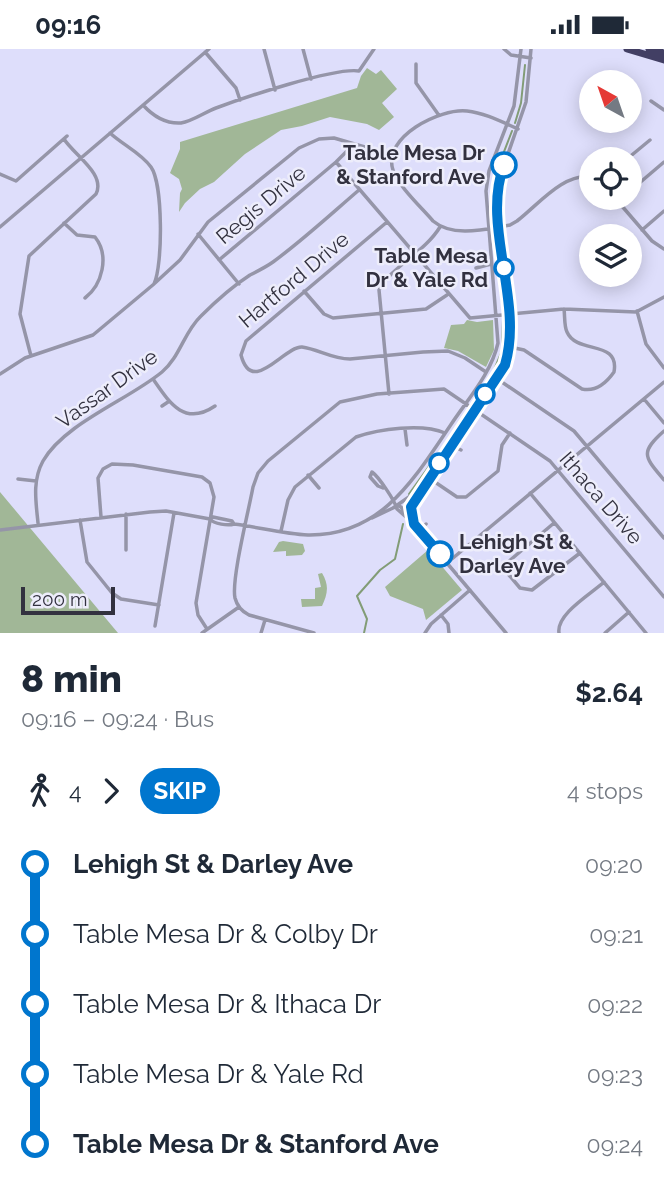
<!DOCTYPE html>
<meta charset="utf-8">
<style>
body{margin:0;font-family:Raleway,sans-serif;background:#f6f6f7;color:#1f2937;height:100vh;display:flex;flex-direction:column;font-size:26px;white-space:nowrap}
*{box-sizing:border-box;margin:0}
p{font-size:23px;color:#747a83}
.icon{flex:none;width:38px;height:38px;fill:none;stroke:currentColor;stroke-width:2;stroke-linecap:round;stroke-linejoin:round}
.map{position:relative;height:584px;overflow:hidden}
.drawer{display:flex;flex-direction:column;background:#fff;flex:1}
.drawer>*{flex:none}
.badge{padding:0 14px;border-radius:23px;font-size:24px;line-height:46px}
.needle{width:46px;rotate:320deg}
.buttons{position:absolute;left:579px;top:21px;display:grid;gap:14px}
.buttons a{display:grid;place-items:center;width:63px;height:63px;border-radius:50%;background:#fff;box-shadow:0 4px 18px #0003;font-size:35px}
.scale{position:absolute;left:21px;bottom:18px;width:94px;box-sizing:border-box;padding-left:7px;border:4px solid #32313f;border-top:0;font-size:19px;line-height:24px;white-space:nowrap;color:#32313f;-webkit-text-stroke:5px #ededfb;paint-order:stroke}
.map>.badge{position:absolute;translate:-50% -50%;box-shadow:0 0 0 4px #fff}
.legs{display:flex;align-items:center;gap:10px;height:77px;padding:0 21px;font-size:23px}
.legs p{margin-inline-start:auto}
.head{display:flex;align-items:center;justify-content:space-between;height:119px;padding:0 21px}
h1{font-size:38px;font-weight:800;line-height:52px}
ul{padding:0 21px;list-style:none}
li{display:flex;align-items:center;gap:24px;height:70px;font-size:26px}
li i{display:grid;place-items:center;width:10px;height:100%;margin:0 9px;background:currentColor}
li i::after{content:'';width:18px;height:18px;margin:-9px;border:5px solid;border-radius:50%;background:#fff}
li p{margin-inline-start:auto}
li:first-child i{background:linear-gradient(#0000 50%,currentColor 0)}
li:last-child i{background:linear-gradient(currentColor 50%,#0000 0)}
.status{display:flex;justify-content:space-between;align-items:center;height:49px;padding:0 35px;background:#fff;direction:ltr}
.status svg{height:19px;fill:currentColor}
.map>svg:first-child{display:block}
</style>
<div class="status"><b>09:16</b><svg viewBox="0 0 49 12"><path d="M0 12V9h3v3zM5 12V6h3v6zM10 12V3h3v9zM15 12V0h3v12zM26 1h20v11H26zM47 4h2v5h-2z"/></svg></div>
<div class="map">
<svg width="664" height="584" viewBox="0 0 664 584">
<rect width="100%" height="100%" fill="#dedefb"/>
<!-- green -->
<path fill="#a1b797" d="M367 19 376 25 381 21 397 40 382 54 394 68 379 81 367 75 330 68 302 77 281 81 245 105 214 133 200 140 185 154 179 163 180 144 182 140 179 130 170 124 180 100V93L357 39 361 27Z
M467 271 477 273 493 271 494 301 486 318 458 302 444 299 451 276 464 275Z
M0 443 118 584H0Z
M283 492 303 495 305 502 302 506 286 507V502L273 503 279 493Z
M428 501 462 541 426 571 423 560 390 547 385 538Z
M322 524C330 537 327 546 322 557L302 558 301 550H315V539L321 538 318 525Z"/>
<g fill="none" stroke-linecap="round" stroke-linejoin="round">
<!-- stream -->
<path stroke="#829c76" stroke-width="2" d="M515 74 521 54 525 16
M493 174C489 134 498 119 512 82
M494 183 503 262
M409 445 479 348 494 321 502 302 503 271
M364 584 367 570 357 547 380 521 395 510 403 475"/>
<!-- minor -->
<path stroke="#9595a8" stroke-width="3.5" d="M264 0 275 41
M303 0 311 30
M504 0 511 6 531 9
M205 3 236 39 240 51
M416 15V34L438 65
M651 52 664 61
M143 56C153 67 165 75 181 74 193 72 205 63 216 59 243 49 335 18 359 22L374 0
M518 80C502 73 485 64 467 62 440 59 382 88 393 121 398 137 422 159 433 172 453 189 486 180 510 176L517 172C538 156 564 123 592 128
M627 110 650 91
M336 113 470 269 564 260 636 263 664 248
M0 125 16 132 67 87
M630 142 664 113
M615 149 652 192 664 200
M387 173 246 292 241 306C252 348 284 297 302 298 318 300 332 310 350 310L423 303 448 302 465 309 486 323
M64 174 77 186 95 188C110 207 102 236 85 249
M0 178 209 0
M642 181 664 162
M198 185 239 235
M219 211 336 113 353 96
M476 219 491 215
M155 234 180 211 208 173 299 99 319 90 334 89 392 106
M304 242 324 265 333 269 426 260 447 246
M637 262 646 295 664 319
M510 298 524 301 582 340C596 343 607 333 614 323 620 290 577 306 567 283 564 277 565 267 564 260
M31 307 20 265 29 207 96 145C106 125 74 106 64 90
M0 325 25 309 93 286 154 235C163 216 163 135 151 118 141 104 123 96 110 84
M496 329 574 382 664 489
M153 330C169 353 184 378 215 357
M389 345 379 241C392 217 424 204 440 178
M644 350 664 374
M162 357 168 353
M405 380 407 396
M664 382C639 404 645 408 664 431
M451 396 461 401
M308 426 319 439
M429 429 457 448H466L498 422 502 396 510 384
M18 430 36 432
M383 439 378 437 370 428 372 423C379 428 395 452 397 460L414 475 506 584
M530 444 646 584
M397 456 401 458 407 467
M126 465V501
M101 468 98 429 103 420 112 415 133 416 202 428 210 434 214 448 196 554 198 566 207 580
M372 469 393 459 419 441
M210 470C214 475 228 477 234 475 258 478 284 485 308 486 381 487 414 430 450 377 467 351 491 325 498 294L486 142 489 122 514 57 521 0
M80 471 87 513 112 544 121 550 159 556
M38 474C36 453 32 432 43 412 65 374 128 351 162 323 180 308 184 283 201 267 215 253 233 237 250 226 258 222 266 218 273 213 303 191 331 165 359 141
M554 474 508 513 509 526 520 539 532 541 580 504
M414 475 410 464 413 452 505 315 510 298 511 285 497 156 500 128 526 53 531 0
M0 481 150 463 166 462 210 470 213 468 232 472 234 475
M419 481 426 475
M281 482 288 451 295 438 356 388C379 380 422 374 445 384
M447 514 664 333
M441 566 448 575 449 584
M155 577 174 464
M202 584 239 558
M261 584 265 571
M314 584 249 566C241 562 237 557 235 549 231 531 249 460 253 438L258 424 268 412 340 353 377 345 444 340 550 412 664 548
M425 584 431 575 470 541
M559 584C556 565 591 545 604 533
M605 584 629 563"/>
<!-- highway -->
<path stroke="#423f64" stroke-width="7" d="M627 0 664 11
M649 0 664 4"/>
</g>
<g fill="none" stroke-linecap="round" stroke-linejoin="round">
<defs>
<path id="line-1" d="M440 505 414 475 411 458 505 316C524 252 481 177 504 116"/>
</defs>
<!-- line-1 casing -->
<use href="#line-1" stroke="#fff" stroke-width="16"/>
<!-- line-1 -->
<use href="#line-1" stroke="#0076ce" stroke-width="10"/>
</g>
<!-- markers -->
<g fill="#fff" stroke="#0076ce" stroke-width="3.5">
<circle cx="504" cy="116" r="12"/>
<circle cx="504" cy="219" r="9"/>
<circle cx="485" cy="345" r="9"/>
<circle cx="439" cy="414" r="9"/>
<circle cx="440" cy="505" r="12"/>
</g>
<g text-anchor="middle" stroke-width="5" stroke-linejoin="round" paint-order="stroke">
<!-- stop labels -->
<g font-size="21" font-weight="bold" fill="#32313f" stroke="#ededfb" text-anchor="end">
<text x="485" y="111">Table Mesa Dr<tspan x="485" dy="24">&amp; Stanford Ave</tspan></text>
<text x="488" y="214">Table Mesa<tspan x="488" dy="24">Dr &amp; Yale Rd</tspan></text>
<text x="459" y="500" text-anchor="start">Lehigh St &amp;<tspan x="459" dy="24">Darley Ave</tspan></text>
</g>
<!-- street labels -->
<g font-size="21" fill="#32313f" stroke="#ededfb">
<text transform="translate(261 156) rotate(-40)" y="7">Regis Drive</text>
<text transform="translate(294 231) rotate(-40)" y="7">Hartford Drive</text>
<text transform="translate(107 340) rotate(-36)" y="7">Vassar Drive</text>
<text transform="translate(601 449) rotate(49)" y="7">Ithaca Drive</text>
</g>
</g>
</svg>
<div class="buttons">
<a><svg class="needle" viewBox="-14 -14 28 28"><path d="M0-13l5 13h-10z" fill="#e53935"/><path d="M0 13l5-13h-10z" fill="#747a83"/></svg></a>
<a><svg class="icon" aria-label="locate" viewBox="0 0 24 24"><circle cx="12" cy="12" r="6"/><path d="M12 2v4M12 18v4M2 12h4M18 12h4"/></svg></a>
<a><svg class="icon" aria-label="layers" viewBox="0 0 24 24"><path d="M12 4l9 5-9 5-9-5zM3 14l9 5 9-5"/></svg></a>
</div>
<div class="scale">200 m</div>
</div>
<section class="drawer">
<div class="head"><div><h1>8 min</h1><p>09:16 – 09:24 · Bus</p></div><b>$2.64</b></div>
<div class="legs"><svg class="icon" aria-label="walk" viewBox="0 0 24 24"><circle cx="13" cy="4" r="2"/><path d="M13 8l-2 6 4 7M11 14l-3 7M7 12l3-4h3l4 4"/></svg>4<svg class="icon" aria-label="forward" viewBox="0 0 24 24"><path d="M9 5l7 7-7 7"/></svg><b class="badge" style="background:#0076ce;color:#fff">SKIP</b><p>4 stops</p></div>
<ul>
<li><i style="color:#0076ce"></i><b>Lehigh St &amp; Darley Ave</b><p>09:20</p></li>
<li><i style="color:#0076ce"></i><span>Table Mesa Dr &amp; Colby Dr</span><p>09:21</p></li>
<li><i style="color:#0076ce"></i><span>Table Mesa Dr &amp; Ithaca Dr</span><p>09:22</p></li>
<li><i style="color:#0076ce"></i><span>Table Mesa Dr &amp; Yale Rd</span><p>09:23</p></li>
<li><i style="color:#0076ce"></i><b>Table Mesa Dr &amp; Stanford Ave</b><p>09:24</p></li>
</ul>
</section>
